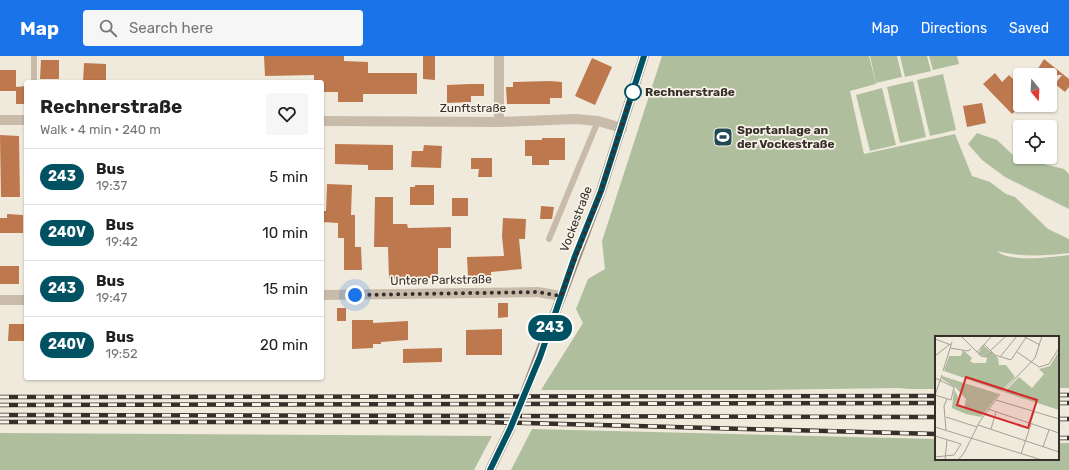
<!DOCTYPE html>
<meta charset="utf-8">
<style>
body{margin:0;font-family:Rubik,sans-serif;background:#f6f6f6;color:#222;height:100vh;display:flex;flex-direction:column;font-size:15px;white-space:nowrap}
*{box-sizing:border-box;margin:0}
p{font-size:13px;color:#767676}
.icon{flex:none;width:22px;height:22px;fill:none;stroke:currentColor;stroke-width:2;stroke-linecap:round;stroke-linejoin:round}
.map{position:relative;flex:1;overflow:hidden}
.panel{position:absolute;left:24px;top:24px;width:300px;height:300px;display:flex;flex-direction:column;background:#fff;border-radius:4px;box-shadow:0 1px 3px #0004}
.panel>*{flex:none}
.badge{padding:0 8px;border-radius:13px;font-size:14px;line-height:26px}
.needle{width:26px;rotate:162deg}
.fabs{position:absolute;left:1013px;top:12px;display:grid;gap:8px}
.fabs a{display:grid;place-items:center;width:44px;height:44px;border-radius:4px;background:#fff;box-shadow:0 1px 3px #0004;font-size:20px}
.you{position:absolute;width:20px;height:20px;margin:-10px;border:3px solid #fff;border-radius:50%;background:#1a73e8;box-shadow:0 0 0 6px #1a73e833}
.map>.badge{position:absolute;translate:-50% -50%;box-shadow:0 0 0 2px #fff}
.round{display:grid;place-items:center;flex:none;width:42px;height:42px;border-radius:4px;background:#f6f6f6}
.overview{display:flex;align-items:center;justify-content:space-between;height:68px;padding:0 16px}
h1{font-size:19px;font-weight:700;line-height:30px}
ul{padding:0;list-style:none}
li{display:flex;align-items:center;gap:12px;height:56px;padding:0 16px;border-top:1px solid #e0e0e0}
li div{flex:1}
li b{display:block;font-size:15px}
li em{font-style:normal}
li .badge{min-width:44px;font-weight:700;text-align:center}
header{display:flex;align-items:center;gap:24px;box-sizing:border-box;height:56px;padding:0 20px;background:#1a73e8;color:#fff}
header strong{font-size:19px}
nav{display:flex;gap:22px;margin-inline-start:auto;font-size:14px}
.search{width:280px;height:36px;background:#f6f6f6;display:flex;align-items:center;gap:10px;box-sizing:border-box;padding:0 14px;border-radius:4px;color:#767676;font-size:15px}
.map>svg:first-child{display:block}
</style>
<header>
<strong>Map</strong>
<div class="search"><svg class="icon" aria-label="search" viewBox="0 0 24 24"><circle cx="10" cy="10" r="6"/><path d="M15 15l6 6"/></svg>Search here</div>
<nav><a>Map</a><a>Directions</a><a>Saved</a></nav>
</header>
<div class="map">
<svg width="1069" height="414" viewBox="0 0 1069 414">
<rect width="100%" height="100%" fill="#f0eadd"/>
<!-- green -->
<path fill="#afbf9e" d="M662 0H869L876 28 850 35 864 98 955 78 972 120 990 126 1006 138 1015 141 1048 173 1069 183V197C1045 200 1020 201 997 195 1010 207 1051 201 1069 199V332H1058V281H936V333H909L898 332 762 334H541L583 267 576 253 588 223 605 213 602 185Z
M870 0H897L902 21 876 27Z
M900 0H927L931 15 905 21Z
M929 0H957L959 8 933 14Z
M943 18 956 74 930 80 917 24Z
M913 25 926 81 900 87 887 31Z
M882 32 896 89 870 95 856 39Z
M977 77 997 84 1015 101 1064 113 1069 118V153L1005 121 982 104 968 88Z
M532 373 936 383V403H1058V387H1069V414H511Z
M0 377 492 380 474 414H0Z"/>
<!-- building -->
<path fill="#bd784e" d="M264 0H344V5L368 6V17H417V38H363V46H338V36H322V26H314V19L265 20Z
M423 0H435V24L423 23Z
M592 2 612 11 595 49 575 40Z
M1044 3 1069 23V31L1065 36 1055 28 1062 19H1034Z
M41 4H59V23H40Z
M84 7 106 8V26H83Z
M0 14H16V31L26 30V48H16V35H0Z
M995 17 1002 26 1009 19 1020 30V50L1012 58 983 28Z
M550 25 562 26V42H550V48H507L506 31H513V26Z
M470 28H484V40H471V46L447 47V29Z
M982 47 986 67 967 71 963 50Z
M0 79 19 80 20 141H1Z
M542 82H565V104H549V109H532V100H525V84H542Z
M335 88 393 89V114H368V109L335 108Z
M424 89 442 90 441 112 411 111 412 95H423Z
M471 102H492V121H478L479 113H471Z
M327 128 352 129 351 159H355V191H361L362 214H344V182H338V167L322 166V155H326Z
M415 129H434V149H410V131H415Z
M375 141H393V168H407L408 172 451 171V192H438V222L389 223 388 191H374Z
M452 142H468V160H452Z
M541 150 554 151 552 163H540Z
M7 158 23 159V177H0V162H7Z
M503 162 526 163 525 183H519L522 213 491 216V220L468 221 467 201 504 200 502 180Z
M0 210H19V228H0Z
M498 247H508V261L498 262Z
M337 252H346V265H337Z
M352 264H373V267L408 265V284L381 286V288H373V292L352 293Z
M9 268H26V285H8Z
M502 273V299H466V274Z
M442 292V306L403 307V293Z"/>
<g fill="none" stroke-linecap="round" stroke-linejoin="round">
<!-- secondary-tunnel -->
<path stroke="#cbc5b9" stroke-width="10" stroke-dasharray="10 5" stroke-linecap="butt" d="M510 373 526 334"/>
<!-- service -->
<path stroke="#c8bbaa" stroke-width="6" d="M34 0V26
M549 183 598 65"/>
<!-- minor -->
<path stroke="#c8bbaa" stroke-width="10" d="M499 0V66
M0 64H26
M322 65 499 66 576 63 598 65 622 72
M322 239 538 236 561 240
M0 244H26"/>
<!-- secondary -->
<path stroke="#9b8b7b" stroke-width="10" d="M526 334 601 135 644 0
M490 414 510 373"/>
<defs>
<path id="rail" d="M1058 339H1069
M0 341 936 340
M1058 347H1069
M0 349 936 347
M0 359 936 361
M1058 363H1069
M0 366H486L936 378
M1058 382H1069"/>
</defs>
<!-- rail casing -->
<use href="#rail" stroke="#362f29" stroke-width="4.5"/>
<!-- rail -->
<use href="#rail" stroke="#f8f3e9" stroke-width="3" stroke-dasharray="9" stroke-linecap="butt"/>
</g>
<g fill="none" stroke-linecap="round" stroke-linejoin="round">
<defs>
<path id="line" d="M490 414 510 373 540 301 575 200 601 135 644 0"/>
</defs>
<!-- line casing -->
<use href="#line" stroke="#fff" stroke-width="9"/>
<!-- line -->
<use href="#line" stroke="#005262" stroke-width="6"/>
<!-- walk -->
<path stroke="#362f29" stroke-width="4" stroke-dasharray="0 7.2" d="M355 239 538 236 561 240 601 135 633 34V36"/>
</g>
<!-- icons -->
<defs>
<symbol id="stadium-square" viewBox="-11 -11 22 22"><rect x="-9" y="-9" width="18" height="18" rx="4" fill="#214a54" stroke="#f8f3e9"/><path d="M0-5a6.5 5 0 1 0 0 10a6.5 5 0 1 0 0-10ZM-3.5-1.8h7v3.6h-7Z" fill="#fff"/></symbol>
</defs>
<g fill-rule="evenodd">
<use href="#stadium-square" x="712" y="70" width="22" height="22"/>
</g>
<!-- markers -->
<circle fill="#fff" stroke="#005262" stroke-width="2" cx="633" cy="36" r="8"/>
<g text-anchor="middle" stroke-width="3.5" stroke-linejoin="round" paint-order="stroke">
<!-- stop labels -->
<g font-size="12" font-weight="bold" fill="#362f29" stroke="#f8f3e9" text-anchor="start">
<text x="645" y="40">Rechnerstraße</text>
</g>
<!-- street labels -->
<g font-size="12" fill="#362f29" stroke="#f8f3e9">
<text x="473" y="56">Zunftstraße</text>
<text transform="translate(576 163) rotate(-69)" y="4">Vockestraße</text>
<text transform="translate(441 224) rotate(-1)" y="4">Untere Parkstraße</text>
</g>
<!-- poi labels -->
<g font-size="12" font-weight="bold" fill="#362f29" stroke="#f8f3e9" text-anchor="start">
<text x="737" y="78">Sportanlage an<tspan x="737" dy="14">der Vockestraße</tspan></text>
</g>
</g>
<!-- overview -->
<g transform="translate(935 280)">
<rect width="124" height="124" fill="#f0eadd"/>
<path d="M48 9 63 22 64 29H71L80 41 66 55 9 35 14 20H26L28 14 37 22 35 25 38 27H51L52 21 43 18ZM124 15V74L69 56 84 41 97 52 109 38 104 33 115 30ZM7 40 64 58 46 81 31 78 17 72 19 53 23 61V69L29 73 31 63 21 52 7 43Z" fill="#afbf9e"/>
<path fill="none" stroke="#a69f95" stroke-width="1" d="M26 0 46 20 51 21 57 16M88 0 105 9M0 3 16 9M49 8 60 19 76 24 92 0M15 12 33 15 36 13M55 15 71 0M42 16 57 0M82 16 104 31 114 28 124 12M0 20 15 8M65 21 82 0M8 35 17 6M0 42 19 51 16 64 0 59M67 56 100 22 107 0M0 59 7 39M61 64 124 83M53 73 124 97M11 81 42 91M95 88 99 76M43 89 124 116M0 91 107 124M56 93 61 76M11 94 9 70 12 63M0 100 26 108 19 119 0 121M108 111 114 94M86 118 96 88M10 124 12 104M23 124 29 117 45 85 65 58"/>
<path fill="#d62828" fill-opacity="0.15" stroke="#d62828" stroke-width="2" d="M31 41 102 64 93 92 22 69Z"/>
<rect width="124" height="124" fill="none" stroke="#362f29" stroke-width="2"/>
</g>
</svg>
<div class="fabs">
<a><svg class="needle" viewBox="-14 -14 28 28"><path d="M0-13l5 13h-10z" fill="#e53935"/><path d="M0 13l5-13h-10z" fill="#767676"/></svg></a>
<a><svg class="icon" aria-label="locate" viewBox="0 0 24 24"><circle cx="12" cy="12" r="6"/><path d="M12 2v4M12 18v4M2 12h4M18 12h4"/></svg></a>
</div>
<div class="you" style="left:355px;top:239px"></div>
<b class="badge" style="left:550px;top:272px;background:#005262;color:#fff">243</b>
<section class="panel">
<div class="overview"><div><h1>Rechnerstraße</h1><p>Walk · 4 min · 240 m</p></div><a class="round"><svg class="icon" aria-label="heart" viewBox="0 0 24 24"><path d="M12 20l-8-8c-3-5 5-10 8-4 3-6 11-1 8 4z"/></svg></a></div>
<ul>
<li><span class="badge" style="background:#005262;color:#fff">243</span><div><b>Bus</b><p>19:37</p></div><em>5 min</em></li>
<li><span class="badge" style="background:#005262;color:#fff">240V</span><div><b>Bus</b><p>19:42</p></div><em>10 min</em></li>
<li><span class="badge" style="background:#005262;color:#fff">243</span><div><b>Bus</b><p>19:47</p></div><em>15 min</em></li>
<li><span class="badge" style="background:#005262;color:#fff">240V</span><div><b>Bus</b><p>19:52</p></div><em>20 min</em></li>
</ul>
</section>
</div>
